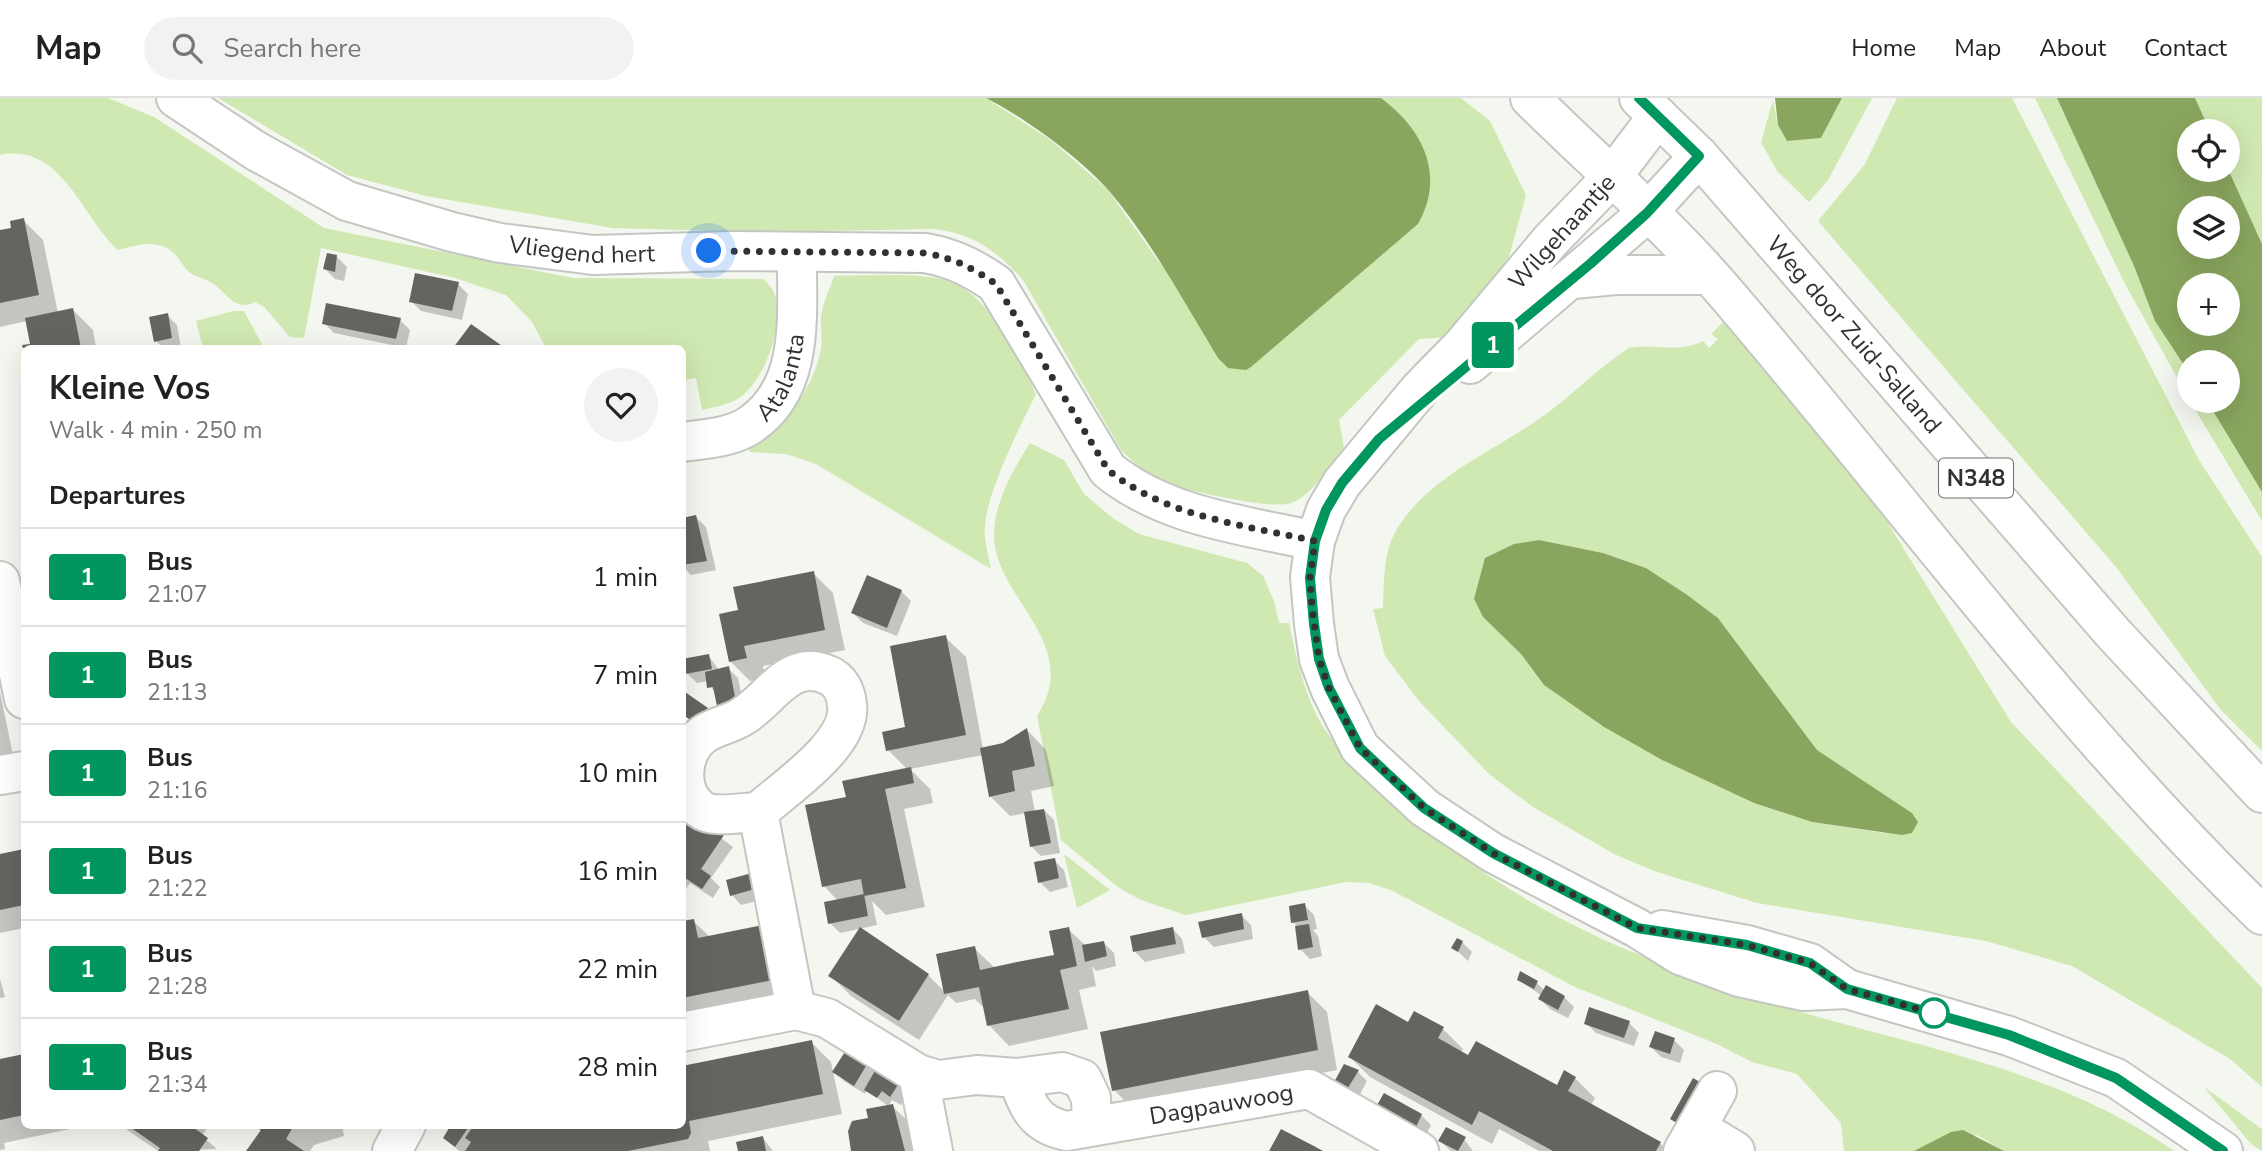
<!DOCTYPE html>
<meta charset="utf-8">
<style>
body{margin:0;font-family:"Nunito Sans",sans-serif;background:#f2f2f2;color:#222;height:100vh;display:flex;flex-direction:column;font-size:26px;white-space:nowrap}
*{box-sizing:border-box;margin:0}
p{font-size:23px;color:#767676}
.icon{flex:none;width:38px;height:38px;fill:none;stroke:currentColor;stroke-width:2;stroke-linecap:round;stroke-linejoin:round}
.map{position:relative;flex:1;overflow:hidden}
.side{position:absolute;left:21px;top:247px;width:665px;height:784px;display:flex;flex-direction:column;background:#fff;border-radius:10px;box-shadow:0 7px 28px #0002}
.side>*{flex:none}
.badge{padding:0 14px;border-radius:5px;font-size:24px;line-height:46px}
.controls{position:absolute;left:2177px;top:21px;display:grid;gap:14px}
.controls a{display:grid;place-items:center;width:63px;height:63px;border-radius:50%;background:#fff;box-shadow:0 7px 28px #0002;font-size:35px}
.you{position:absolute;width:35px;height:35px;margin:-18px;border:5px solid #fff;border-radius:50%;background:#1a73e8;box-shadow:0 0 0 10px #1a73e833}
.map>.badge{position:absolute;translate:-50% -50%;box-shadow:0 0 0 4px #fff}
h2{padding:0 28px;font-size:26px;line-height:63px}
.round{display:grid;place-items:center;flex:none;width:74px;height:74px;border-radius:37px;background:#f2f2f2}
.headline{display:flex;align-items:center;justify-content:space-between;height:119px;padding:0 28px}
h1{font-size:33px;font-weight:700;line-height:52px}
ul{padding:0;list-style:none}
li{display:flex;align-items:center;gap:21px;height:98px;padding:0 28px;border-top:2px solid #e0e0e0}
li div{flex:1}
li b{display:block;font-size:26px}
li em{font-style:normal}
li .badge{min-width:77px;font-weight:700;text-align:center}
header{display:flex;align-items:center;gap:42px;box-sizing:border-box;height:98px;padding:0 35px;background:#fff;border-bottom:2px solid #e0e0e0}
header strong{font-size:33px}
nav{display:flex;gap:38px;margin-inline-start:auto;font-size:24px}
.search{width:490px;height:63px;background:#f2f2f2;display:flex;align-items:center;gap:18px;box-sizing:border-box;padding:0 24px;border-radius:38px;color:#767676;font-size:26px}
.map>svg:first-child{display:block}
</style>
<header>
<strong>Map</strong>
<div class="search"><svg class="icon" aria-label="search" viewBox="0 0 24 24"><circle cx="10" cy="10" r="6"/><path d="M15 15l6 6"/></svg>Search here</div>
<nav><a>Home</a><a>Map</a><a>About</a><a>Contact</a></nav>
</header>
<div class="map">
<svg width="2262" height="1053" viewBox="0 0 2262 1053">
<rect width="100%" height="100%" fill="#f4f7f0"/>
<!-- green -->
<path fill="#d0e8b1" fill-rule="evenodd" d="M0 0H108L154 19 324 130 573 180 764 181C767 185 772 190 774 194 786 224 765 283 739 300 728 307 715 309 702 312L696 280 683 282 682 250H546L532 224 506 197 455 180 321 150 304 240 290 239 264 209 255 204C236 214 227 196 214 186 206 181 196 179 189 174 178 164 180 155 162 148 147 143 133 148 118 152 81 118 61 44 0 57Z
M218 0H986L1052 43 1108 92 1159 164 1251 269 1418 126C1446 77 1423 31 1381 0H1461L1490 23 1526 97 1509 159 1448 239 1419 241 1339 322 1344 349C1331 366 1310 402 1287 406 1264 410 1187 393 1164 384 1147 377 1134 365 1121 352L1023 182C997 153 973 135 933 131L755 134 612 130 426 98 347 77Z
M1842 0H1872L1828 82 1809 104 1777 73 1761 44 1773 2 1778 27 1787 43 1821 40Z
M1897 0H2012L2199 362 2262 459V653L2221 612 2116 469 1818 123 1865 66Z
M2035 0H2057L2134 168 2155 223 2189 275V301L2125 186Z
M2195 0H2262V146L2228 71V33H2210Z
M834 178C865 178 920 174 948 183 991 197 1017 258 1036 296 1020 329 981 403 985 439 986 450 989 461 991 471L816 366 786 356 750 354 748 347C784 323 812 296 821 251 823 239 819 226 822 213 824 202 831 189 834 178Z
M233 213H244L264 250H203L196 223Z
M1724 223 1868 393 2011 624 2262 890V989L2230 961 2072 868 1986 843 1757 805 1654 773 1614 756 1533 709 1490 677 1419 603 1385 558 1373 511 1383 510C1384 484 1383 454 1397 431 1429 379 1488 356 1536 323 1569 301 1596 271 1629 250 1655 245 1677 256 1703 243L1709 250 1718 241 1711 236ZM1539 442 1603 455 1646 470 1686 496 1718 520 1817 652 1912 715 1884 735 1812 724 1754 705 1662 662 1604 629 1544 587 1521 556 1483 519 1474 501 1514 446Z
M2190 303H2207L2262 394V423Z
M1030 345 1064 362 1084 396 1114 421 1139 436 1247 465 1263 478 1274 503 1279 525H1289C1296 556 1302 588 1317 618 1331 645 1354 667 1376 688 1454 762 1548 822 1648 860 1672 869 1698 872 1721 881 1741 889 1760 901 1780 908 1913 948 2057 971 2174 1053H2004L1977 1037 1914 1053H1844L1841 1025 1797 976 1752 964 1717 946 1575 889 1391 792 1369 785 1346 784 1186 817 1141 802 1119 790 1061 742 1037 618C1085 544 991 499 994 434 995 404 1014 370 1030 345Z
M1064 756 1110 792 1077 810Z
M2203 988 2262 1031V1053L2251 1046Z"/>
<!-- water -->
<path fill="#8aa65e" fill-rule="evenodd" d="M986 0H1381C1423 31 1446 77 1418 126L1251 269 1246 272 1228 270 1218 260C1184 204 1152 144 1110 94 1082 61 1024 19 986 0Z
M1775 0H1842L1821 40 1787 43 1778 27Z
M2057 0H2195L2210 33H2189V72L2228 71 2262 146V394L2207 303H2228V264H2189V275L2155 223 2134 168ZM2189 110H2228V149H2189ZM2228 187V226H2189V187Z
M1539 442 1603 455 1646 470 1686 496 1718 520 1817 652 1912 715 1918 724 1912 735 1902 737 1812 724 1754 705 1662 662 1604 629 1544 587 1521 556 1483 519 1474 501 1485 460 1514 446Z
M1963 1032 2004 1053H1914L1951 1034Z"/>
<!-- shadow -->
<path fill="#0003" d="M23 122 43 142 58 215 73 212 93 232 96 250H25L32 247 27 223 0 229V134L13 131Z
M337 159 347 169 344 183 335 181 325 171Z
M458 186 468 196 462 222 421 213 411 203Z
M167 217 177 227 181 250H163L156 243Z
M400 222 410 232 406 250 334 235 324 225Z
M696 419 706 429 716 472 691 477 682 468V422Z
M813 475 833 495 845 552 763 568 766 580 750 583 730 563 740 514Z
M901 493 911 503 897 538 863 525 853 515Z
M945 539 966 559 983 651 1004 646 1027 632 1046 652 1054 688 1031 693 1035 714 1044 712 1054 722 1060 755 1041 758 1032 749 1026 715 1010 718 990 698 983 657 910 671 930 691 933 705 904 711 925 809 886 817 872 803 877 827 840 835 830 825 838 803 824 788 848 700 908 672 888 652 907 631Z
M708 557 719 572 728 570 738 580 746 619 716 597 708 583 697 585 687 575Z
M0 594 18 681 0 684Z
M682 703 685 713 733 749 711 780 720 789 713 800 690 785 682 797Z
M24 752V830L0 835V757Z
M1054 762 1064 772 1068 789 1050 794 1040 784Z
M752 777 764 801 741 807 732 797Z
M1304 807 1314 817 1317 831 1313 832 1318 838 1322 858 1310 861 1300 851 1298 829 1293 824Z
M1241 817 1251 827 1253 841 1214 849 1204 839Z
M693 823 710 839 762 829 792 901 682 923V825Z
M1068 831 1086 848 1104 845 1114 855 1116 868 1096 873 1092 868 1096 888 1079 892 1088 931 1009 948 989 927 985 911 975 901 956 905 948 897 919 942 851 898 831 878 928 877 946 895 974 850 995 870 1056 858Z
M1173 831 1182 841 1185 855 1145 864 1135 854Z
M1462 844 1472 854 1468 863 1453 849Z
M0 881 5 899 0 900Z
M1519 882 1537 885 1545 893 1564 899 1574 909 1568 920 1550 911 1540 901 1542 898Z
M1307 894 1327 914 1337 972 1134 1012 1114 992Z
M1415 916 1443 931 1463 951 1461 955 1557 989 1575 980 1595 1000 1591 1007 1660 1045 1667 1053H1539L1499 1031 1492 1046 1370 979 1350 959 1409 926Z
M1586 925H1629L1639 935 1634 948 1596 935Z
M1674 942 1684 952 1680 965 1661 959 1651 949Z
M811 944 831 964 842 1016 708 1043 710 1053H459L445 1040 453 1027H470L474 1030 682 1027V970Z
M24 958V1027L84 1028 4 1045 5 1051 0 1052V963Z
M867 965 909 995 901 1007 892 1002 888 1008 867 992 865 996 844 983 835 973Z
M1358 974 1367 983 1357 1002 1335 986Z
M1384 997 1421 1017 1431 1027 1425 1039Z
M892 1008 913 1028 918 1053H853L870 1021Z
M120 1027H209L202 1038 217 1051 158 1053Z
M255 1027H342L344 1038 314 1047 310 1053H249L261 1034Z
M763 1040 773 1053H740Z
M1464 1041 1473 1053H1451L1440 1043Z"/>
<!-- building -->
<path fill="#636660" d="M24 120 39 197 0 205V132L11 130 10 123Z
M327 155 337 157 335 174 323 171Z
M415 175 459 184 452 213 409 204Z
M326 205 401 220 396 241 322 226Z
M73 210 81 250H23L22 247 30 246 25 220Z
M168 215 172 240 154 244 149 219Z
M471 226 505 250H453Z
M696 417 707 463 682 467V420Z
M814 473 825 532 744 548 747 560 729 564 719 516 738 512 733 489Z
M867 477 902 492 887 530 851 515Z
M946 537 966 637 886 653 882 634 905 629 890 548Z
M709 556 712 571 685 576 682 561Z
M729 568 737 609 718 613 713 589 707 590 705 574Z
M682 592 708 610 696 626 682 616Z
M1027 630 1035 668 1012 673 1015 693 989 699 980 650 1003 645Z
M911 669 914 685 885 691 906 790 864 798 861 781 822 789 805 707 846 699 842 683Z
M682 709 724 737 701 771 711 778 702 791 682 778Z
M1044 711 1051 745 1030 749 1024 714Z
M24 751V807L0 812V756Z
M1055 760 1059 780 1038 785 1034 764Z
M752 775 755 791 730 798 726 782Z
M864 796 868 818 828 826 824 804Z
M1305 805 1308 822 1291 825 1289 808Z
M1242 815 1244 831 1202 840 1198 824Z
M694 821 698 840 763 827 773 882 682 900V823Z
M1309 826 1313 849 1298 852 1295 828Z
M860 829 929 876 899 923 828 878Z
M1069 829 1077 868 1060 872 1069 911 987 928 979 889 944 896 936 856 975 848 980 872 1017 864 1054 857 1049 833Z
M1173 829 1176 846 1133 854 1130 838Z
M1457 840 1463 843 1458 854 1451 850Z
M1104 843 1107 858 1085 864 1082 847Z
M1520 873 1538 883 1534 891 1517 882Z
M1546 887 1565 898 1558 912 1538 901Z
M1308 892 1318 952 1112 993 1100 934Z
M1376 906 1408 924 1414 913 1444 929 1438 940 1468 957 1476 943 1557 987 1564 972 1576 979 1568 993 1661 1044 1656 1053H1553L1479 1013 1472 1027 1348 959Z
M1589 909 1630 923 1624 940 1584 926Z
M1655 933 1675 940 1670 956 1649 949Z
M812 942 823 996 689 1023 691 1035 688 1041 628 1053H465L471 1044 465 1040 474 1027H682V968Z
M848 949 869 963 854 988 832 974Z
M24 956V1017L0 1022V961Z
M1344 966 1359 972 1346 993 1333 986Z
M877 969 900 984 890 999 882 993 877 1000 864 992Z
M1693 980 1712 991 1689 1032 1670 1021Z
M1384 995 1422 1016 1415 1031 1376 1009Z
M893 1006 905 1053H851L848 1033 852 1023 868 1020 866 1011Z
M127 1027H190L208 1040 199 1053H158L160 1050Z
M254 1027H294L286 1041 304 1053H246L261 1032Z
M451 1027H470L455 1049 443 1040Z
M1446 1029 1466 1039 1458 1053 1438 1043Z
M1281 1031 1312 1047 1323 1053H1269Z
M763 1038 766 1053H738L736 1044Z"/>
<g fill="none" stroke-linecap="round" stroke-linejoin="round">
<defs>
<g id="minor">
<path id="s1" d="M176 0 256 53 347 103 452 134 500 145 593 157 732 153 925 155C953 160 973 170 996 186L1108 372C1166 419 1244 427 1315 443"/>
<path d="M1658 18 1611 80 1551 142 1463 247 1420 291 1342 385 1326 412 1315 443 1310 479 1314 526 1319 561 1330 590 1360 650 1425 710 1493 755 1637 830 1680 857 1739 879 1803 893 1847 891 2009 938 2116 980 2223 1053"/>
<path d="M1573 181 1616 177H1708"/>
<path d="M1470 266 1647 115 1699 58"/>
<path id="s2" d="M682 344C704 341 731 340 750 327 807 289 796 213 797 154"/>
<path d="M0 483 24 601"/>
<path d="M0 677 24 673"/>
<path d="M758 714C743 714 713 721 700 711 676 693 681 651 704 636 716 628 731 626 743 618 771 601 789 560 828 577 840 582 846 594 847 607 852 646 785 690 758 714L796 912"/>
<path d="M1662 832 1747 847 1810 865 1847 891"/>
<path id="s3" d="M682 934 796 912 827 920 918 976 938 982 977 977 1018 980C1027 1008 1035 1027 1067 1033L1309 991 1419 1053"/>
<path d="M918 976 933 1053"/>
<path d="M1018 980 1062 974 1082 981 1091 1000 1092 1028"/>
<path d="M1697 1030 1735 1053"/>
<path d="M392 1053 406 1027"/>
<path d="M1683 1053 1717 993"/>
</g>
<g id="primary">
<path d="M1530 0C1596 65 1669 128 1729 199 1906 406 2066 627 2262 817"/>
<path id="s4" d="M1639 0 1699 58 2113 535 2262 695"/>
</g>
</defs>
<!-- minor casing -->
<use href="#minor" stroke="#c4c7c1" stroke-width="42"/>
<!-- primary casing -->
<use href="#primary" stroke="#c4c7c1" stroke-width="42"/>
<!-- minor -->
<use href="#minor" stroke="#fff" stroke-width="38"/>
<!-- primary -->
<use href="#primary" stroke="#fff" stroke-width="38"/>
</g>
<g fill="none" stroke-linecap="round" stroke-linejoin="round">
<defs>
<path id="line" d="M1639 0 1699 58 1647 115 1590 166 1379 341 1342 385 1326 412 1315 443 1310 480 1314 526 1319 561 1329 590 1360 650 1424 710 1493 755 1637 830 1747 847 1810 865 1847 891 2009 937 2116 980 2223 1053"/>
</defs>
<!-- line casing -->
<use href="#line" stroke="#fff" stroke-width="16"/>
<!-- line -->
<use href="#line" stroke="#00965e" stroke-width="10"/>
<!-- walk -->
<path stroke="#31322f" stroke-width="7" stroke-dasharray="0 12.6" d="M709 153 925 155C953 160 973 170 996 186L1108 372C1166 419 1244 427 1315 443L1310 480 1312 510 1319 561 1329 590 1360 650 1424 710 1493 755 1637 830 1747 847 1810 865 1847 891 1940 917 1934 915"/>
</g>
<!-- markers -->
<circle fill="#fff" stroke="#00965e" stroke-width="3.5" cx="1934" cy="915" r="14"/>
<g text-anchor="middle" stroke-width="7" stroke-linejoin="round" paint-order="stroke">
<!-- shield labels -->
<rect fill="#fff" stroke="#6f706d" stroke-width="2" x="1939" y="360.5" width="74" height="39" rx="5"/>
<g font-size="23" font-weight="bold" fill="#31322f">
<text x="1976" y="388">N348</text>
</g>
<!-- street labels -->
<g font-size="24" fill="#31322f" stroke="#fff">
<text transform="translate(1562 134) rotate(-48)" y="8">Wilgehaantje</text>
<text dy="8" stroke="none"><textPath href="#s1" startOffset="441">Vliegend hert</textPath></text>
<text dy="8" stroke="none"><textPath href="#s4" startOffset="320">Weg door Zuid-Salland</textPath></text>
<text dy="8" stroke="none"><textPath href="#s2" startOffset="130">Atalanta</textPath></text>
<text dy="8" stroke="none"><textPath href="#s3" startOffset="590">Dagpauwoog</textPath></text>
</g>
</g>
</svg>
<div class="controls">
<a><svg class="icon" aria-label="locate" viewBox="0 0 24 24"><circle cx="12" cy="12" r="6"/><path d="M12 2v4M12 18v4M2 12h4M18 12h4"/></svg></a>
<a><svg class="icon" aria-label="layers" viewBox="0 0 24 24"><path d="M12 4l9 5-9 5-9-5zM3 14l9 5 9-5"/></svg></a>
<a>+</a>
<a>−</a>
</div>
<div class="you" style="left:709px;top:153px"></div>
<b class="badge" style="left:1493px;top:247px;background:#00965e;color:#fff">1</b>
<section class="side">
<div class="headline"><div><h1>Kleine Vos</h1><p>Walk · 4 min · 250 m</p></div><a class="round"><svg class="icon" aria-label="heart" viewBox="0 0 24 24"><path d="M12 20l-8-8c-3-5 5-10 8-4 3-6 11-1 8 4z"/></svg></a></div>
<h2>Departures</h2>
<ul>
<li><span class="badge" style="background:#00965e;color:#fff">1</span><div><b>Bus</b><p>21:07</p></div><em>1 min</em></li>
<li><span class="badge" style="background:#00965e;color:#fff">1</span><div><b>Bus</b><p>21:13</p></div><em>7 min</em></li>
<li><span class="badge" style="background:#00965e;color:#fff">1</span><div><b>Bus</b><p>21:16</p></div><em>10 min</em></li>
<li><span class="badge" style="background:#00965e;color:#fff">1</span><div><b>Bus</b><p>21:22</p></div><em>16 min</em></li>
<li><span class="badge" style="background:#00965e;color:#fff">1</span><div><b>Bus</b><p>21:28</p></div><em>22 min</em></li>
<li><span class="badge" style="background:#00965e;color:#fff">1</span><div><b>Bus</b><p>21:34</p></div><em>28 min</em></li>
</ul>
</section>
</div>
